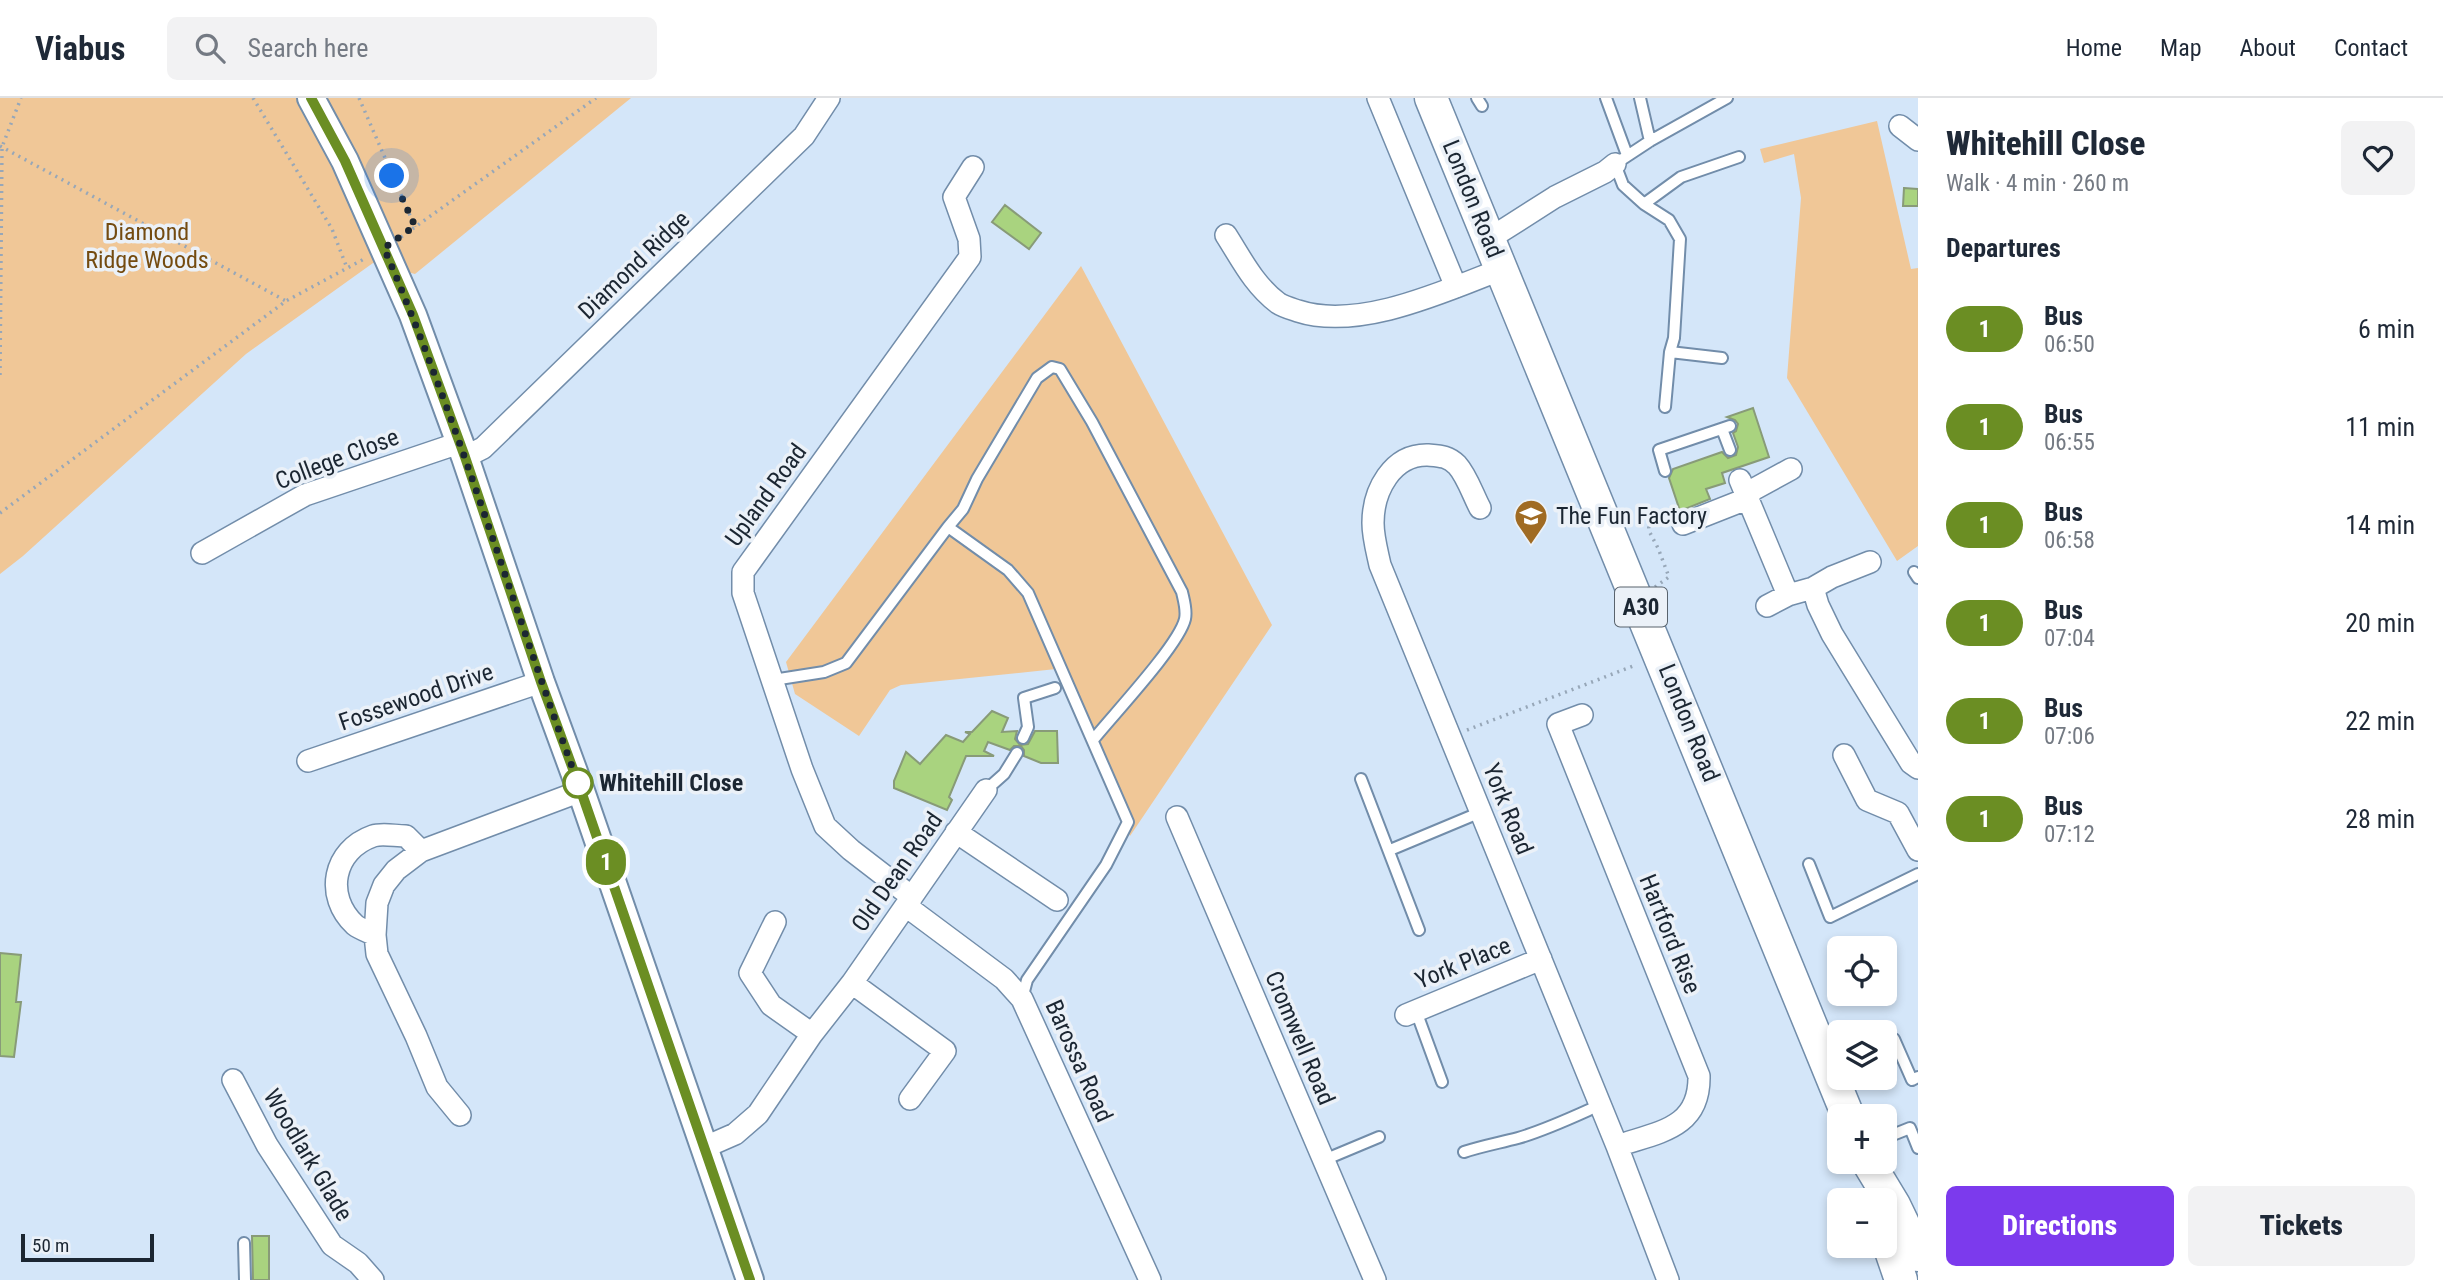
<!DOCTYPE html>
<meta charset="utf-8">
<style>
body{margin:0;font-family:"Roboto Condensed",sans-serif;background:#f2f2f3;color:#1f2937;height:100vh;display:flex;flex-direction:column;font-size:26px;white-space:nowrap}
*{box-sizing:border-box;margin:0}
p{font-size:23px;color:#747a83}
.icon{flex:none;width:38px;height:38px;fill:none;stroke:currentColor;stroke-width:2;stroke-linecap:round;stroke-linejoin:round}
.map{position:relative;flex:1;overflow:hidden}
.drawer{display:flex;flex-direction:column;background:#fff;width:525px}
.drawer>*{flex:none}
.badge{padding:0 14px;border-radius:23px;font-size:24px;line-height:46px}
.controls{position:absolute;left:1827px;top:838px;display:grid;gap:14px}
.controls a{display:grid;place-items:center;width:70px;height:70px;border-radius:10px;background:#fff;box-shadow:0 4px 10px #0003;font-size:35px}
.scale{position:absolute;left:21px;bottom:18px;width:133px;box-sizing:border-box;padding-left:7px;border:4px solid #1b2632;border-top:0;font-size:19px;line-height:24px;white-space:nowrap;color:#1b2632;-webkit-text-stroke:5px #ebf1f8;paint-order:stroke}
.you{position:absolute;width:35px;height:35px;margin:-18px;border:5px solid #fff;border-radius:50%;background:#1a73e8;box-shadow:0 0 0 10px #1a73e833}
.map>.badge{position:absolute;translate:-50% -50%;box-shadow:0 0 0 4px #fff}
h2{padding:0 28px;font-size:26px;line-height:63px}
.round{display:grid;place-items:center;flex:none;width:74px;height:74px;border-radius:10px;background:#f2f2f3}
.head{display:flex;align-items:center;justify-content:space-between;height:119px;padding:0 28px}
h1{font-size:33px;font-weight:800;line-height:52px}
.button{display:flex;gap:14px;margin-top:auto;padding:14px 28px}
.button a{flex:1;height:80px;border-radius:10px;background:#7c3aed;color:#fff;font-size:28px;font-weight:800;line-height:80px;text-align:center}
.button a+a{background:#f2f2f3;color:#1f2937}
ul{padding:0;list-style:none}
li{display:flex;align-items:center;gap:21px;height:98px;padding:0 28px}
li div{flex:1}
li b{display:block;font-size:26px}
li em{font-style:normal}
li .badge{min-width:77px;font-weight:700;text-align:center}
header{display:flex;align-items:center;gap:42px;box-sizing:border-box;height:98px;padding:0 35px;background:#fff;border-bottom:2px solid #e0e1e3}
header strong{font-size:33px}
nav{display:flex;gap:38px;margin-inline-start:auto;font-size:24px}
.search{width:490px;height:63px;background:#f2f2f3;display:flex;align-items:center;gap:18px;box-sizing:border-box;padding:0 24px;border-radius:10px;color:#747a83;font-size:26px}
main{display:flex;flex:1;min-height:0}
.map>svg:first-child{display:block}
</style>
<header>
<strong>Viabus</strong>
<div class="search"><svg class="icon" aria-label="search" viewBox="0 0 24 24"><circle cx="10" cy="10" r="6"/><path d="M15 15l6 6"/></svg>Search here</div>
<nav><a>Home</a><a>Map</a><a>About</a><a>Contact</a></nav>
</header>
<main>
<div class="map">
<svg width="1918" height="1182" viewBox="0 0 1918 1182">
<rect width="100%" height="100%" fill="#d4e6f9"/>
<!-- green -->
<path fill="#f0c797" d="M0 0H631L415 176 373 165 246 256 23 458 0 476Z
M1877 23 1911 171 1918 170V448L1897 463 1787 280 1801 100 1794 56 1764 65 1760 51Z
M1081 168 1272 527 1130 738 1056 571 901 587 890 592 859 638 795 596 786 564Z"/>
<!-- building -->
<path fill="#a9d37f" stroke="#889b78" stroke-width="2" d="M1904 90 1918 91V108H1903Z
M1005 107 1041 135 1029 151 992 124Z
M1753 310 1769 359 1722 375 1725 385 1706 391 1710 401 1680 413 1669 380 1673 371 1722 354 1728 360 1736 357 1738 349 1733 335 1736 333 1738 326 1735 322 1727 319Z
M992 613 1008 620 1002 634 1017 633 1015 641 1020 647 1028 646 1035 633H1057L1058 665H1041L1024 658V652L1021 648H1014L1010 652 988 644 984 653 994 658H966L949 699 952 702 947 712 894 690V683L906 654 920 666 946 637 963 644 970 636 965 634H972Z
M0 855 21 857 16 904H21L14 959 0 958Z
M252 1138H269V1182H253Z"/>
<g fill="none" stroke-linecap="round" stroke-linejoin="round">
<defs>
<path id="service" d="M1477 0 1482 8
M1606 0 1627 57
M1640 0 1650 43
M1644 106 1681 79 1739 59
M1670 254 1722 260
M1665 309 1670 254 1674 240 1680 141 1669 122 1644 106 1623 87 1615 66 1650 43 1727 0
M1722 331 1730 352
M1665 373 1659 352 1730 328
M948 429 963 411 977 381 1037 280 1052 269 1060 271 1092 324 1182 494C1184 503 1187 512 1185 521 1179 547 1113 617 1093 642
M1914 474 1918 480
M773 582 824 574 846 565 948 429 1008 472 1028 495 1128 724 1106 767 1027 882 1022 901
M1023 640 1028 629 1024 600 1055 590
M1361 681 1419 832
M986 692 1004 676 1017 655
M1390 752 1481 714
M1809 766 1830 819 1918 776
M1416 913 1442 984
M1894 941 1912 982 1918 979
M1885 1040 1910 1030 1918 1050
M1464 1054C1482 1048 1499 1045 1518 1040 1546 1032 1573 1019 1600 1007
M1324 1062 1379 1039
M244 1145 245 1182"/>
<path id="minor" d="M1378 0 1456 189
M1900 28 1918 42
M1226 137C1242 162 1254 187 1278 205 1284 209 1292 211 1298 213 1359 233 1445 193 1502 171
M1489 141 1555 99 1605 74 1615 66
M465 359 483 350 804 38 829 0
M1740 382 1788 497
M1747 395 1791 371
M1480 410C1473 397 1467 378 1457 367 1448 358 1440 358 1428 357 1392 356 1373 393 1373 425 1373 439 1377 453 1380 467L1617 1048 1668 1182
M1683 426 1749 400
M202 455 305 397 459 345
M1813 490 1818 507 1832 536 1911 665 1918 670
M1767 508 1788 497 1813 490 1832 479 1870 464
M1582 617 1558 626 1699 978C1700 1031 1658 1034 1617 1048
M1844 657 1867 702 1898 715 1918 752
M308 663 541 584
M1177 719 1375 1182
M956 734 1057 802
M912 799 851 752 825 728 802 671 743 495V474L970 159 969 141 954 99 973 69
M906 808 1004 881 1022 901 1150 1182
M775 824 750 875 771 907 812 936
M375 837C369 834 360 831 355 827 324 798 333 752 373 738 382 735 395 738 406 738L421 753
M852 885 945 953 910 1001
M1406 917 1541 861
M233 982 267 1047 332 1147 358 1165 373 1182
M460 1017 437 989 416 938 377 856 375 837 377 805 384 787 396 772 421 753 581 693
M703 1050 735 1036 758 1016 812 936 852 885 986 692"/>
<path id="tertiary" d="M311 0 345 63 413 217 465 359 541 584 581 693 750 1182"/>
<path id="primary" d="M1431 0 1848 1018
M1868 1064 1894 1107 1918 1157
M1885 1135 1901 1182"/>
</defs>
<!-- service casing -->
<use href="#service" stroke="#728daa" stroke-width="14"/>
<!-- minor casing -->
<use href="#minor" stroke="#728daa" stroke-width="24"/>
<!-- tertiary casing -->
<use href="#tertiary" stroke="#728daa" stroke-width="30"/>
<!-- primary casing -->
<use href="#primary" stroke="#728daa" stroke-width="35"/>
<!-- path -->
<path stroke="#97a7b8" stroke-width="3.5" stroke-dasharray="2 5" stroke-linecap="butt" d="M253 0 332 131 347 170
M359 0 415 129
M0 48 286 203
M401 139 596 0
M0 277 2 49 21 0
M0 415 286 203 364 161
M1655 489 1669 479 1658 450 1649 433 1648 419 1655 413 1671 414
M1467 632 1636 567"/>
<!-- service -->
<use href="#service" stroke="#fff" stroke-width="10"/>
<!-- minor -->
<use href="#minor" stroke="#fff" stroke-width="21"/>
<!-- tertiary -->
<use href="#tertiary" stroke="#fff" stroke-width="26"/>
<!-- primary -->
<use href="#primary" stroke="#fff" stroke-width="32"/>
</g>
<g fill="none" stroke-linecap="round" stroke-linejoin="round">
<defs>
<path id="line" d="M311 0 345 63 413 217 465 359 541 584 581 693 750 1182"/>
</defs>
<!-- line casing -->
<use href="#line" stroke="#fff" stroke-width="16"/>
<!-- line -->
<use href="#line" stroke="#6b8e23" stroke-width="10"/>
<!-- walk -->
<path stroke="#1b2632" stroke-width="7" stroke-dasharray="0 12.6" d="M392 78 415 128 384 150C460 327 514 513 581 693L578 685"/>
</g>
<!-- icons -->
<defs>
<symbol id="school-pin" viewBox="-11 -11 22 30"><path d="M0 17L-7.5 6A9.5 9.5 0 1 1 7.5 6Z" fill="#a06b23" stroke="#ebf1f8"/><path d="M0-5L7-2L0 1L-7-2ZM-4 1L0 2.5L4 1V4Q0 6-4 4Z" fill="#fff"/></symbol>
</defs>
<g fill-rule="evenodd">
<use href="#school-pin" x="1512" y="399" width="38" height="52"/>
</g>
<!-- markers -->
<circle fill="#fff" stroke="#6b8e23" stroke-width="3.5" cx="578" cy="685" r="14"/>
<g text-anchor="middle" stroke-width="7" stroke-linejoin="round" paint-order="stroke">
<!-- shield labels -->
<rect fill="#ebf1f8" stroke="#59636d" stroke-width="2" x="1615" y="489.5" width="52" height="39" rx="5"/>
<g font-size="23" font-weight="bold" fill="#1b2632">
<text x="1641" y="517">A30</text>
</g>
<!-- street labels -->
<g font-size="24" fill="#1b2632" stroke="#ebf1f8">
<text transform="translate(1473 101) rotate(68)" y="8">London Road</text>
<text transform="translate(634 167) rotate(-44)" y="8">Diamond Ridge</text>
<text transform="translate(337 361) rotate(-21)" y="8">College Close</text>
<text transform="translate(766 397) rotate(-54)" y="8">Upland Road</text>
<text transform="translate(416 599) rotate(-19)" y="8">Fossewood Drive</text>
<text transform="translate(1689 625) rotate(68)" y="8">London Road</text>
<text transform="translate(1508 711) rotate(68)" y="8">York Road</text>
<text transform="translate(897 774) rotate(-55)" y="8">Old Dean Road</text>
<text transform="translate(1670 836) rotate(68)" y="8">Hartford Rise</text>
<text transform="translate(1463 865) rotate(-22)" y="8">York Place</text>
<text transform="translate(1300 940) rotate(67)" y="8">Cromwell Road</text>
<text transform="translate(1079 963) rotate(66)" y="8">Barossa Road</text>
<text transform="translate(308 1057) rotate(59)" y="8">Woodlark Glade</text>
</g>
<!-- park labels -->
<g font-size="24" fill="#744b10" stroke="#ebf1f8">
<text x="147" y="142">Diamond<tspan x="147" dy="28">Ridge Woods</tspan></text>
</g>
<!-- poi labels -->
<g font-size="24" fill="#1b2632" stroke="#ebf1f8" text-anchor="start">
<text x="1556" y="426">The Fun Factory</text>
</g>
<!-- stop labels -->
<g font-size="24" font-weight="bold" fill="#1b2632" stroke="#ebf1f8" text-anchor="start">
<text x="599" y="693">Whitehill Close</text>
</g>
</g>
</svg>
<div class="controls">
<a><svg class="icon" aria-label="locate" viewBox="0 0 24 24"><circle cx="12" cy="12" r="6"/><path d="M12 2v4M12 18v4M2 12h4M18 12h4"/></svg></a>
<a><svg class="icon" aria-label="layers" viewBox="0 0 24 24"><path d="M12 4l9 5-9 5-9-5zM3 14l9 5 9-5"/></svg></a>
<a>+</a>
<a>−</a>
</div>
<div class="scale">50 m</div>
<div class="you" style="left:392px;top:78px"></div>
<b class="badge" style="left:606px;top:764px;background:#6b8e23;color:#fff">1</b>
</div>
<section class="drawer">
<div class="head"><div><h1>Whitehill Close</h1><p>Walk · 4 min · 260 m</p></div><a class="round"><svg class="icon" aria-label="heart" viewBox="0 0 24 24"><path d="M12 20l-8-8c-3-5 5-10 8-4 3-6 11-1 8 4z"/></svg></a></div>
<h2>Departures</h2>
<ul>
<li><span class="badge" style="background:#6b8e23;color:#fff">1</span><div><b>Bus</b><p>06:50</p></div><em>6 min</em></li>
<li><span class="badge" style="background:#6b8e23;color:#fff">1</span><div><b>Bus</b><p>06:55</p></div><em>11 min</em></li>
<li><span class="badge" style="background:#6b8e23;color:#fff">1</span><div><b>Bus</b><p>06:58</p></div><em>14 min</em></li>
<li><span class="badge" style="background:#6b8e23;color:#fff">1</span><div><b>Bus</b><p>07:04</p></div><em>20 min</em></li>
<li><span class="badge" style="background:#6b8e23;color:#fff">1</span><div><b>Bus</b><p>07:06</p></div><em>22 min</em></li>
<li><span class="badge" style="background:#6b8e23;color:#fff">1</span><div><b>Bus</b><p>07:12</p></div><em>28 min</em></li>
</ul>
<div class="button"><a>Directions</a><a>Tickets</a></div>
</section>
</main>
